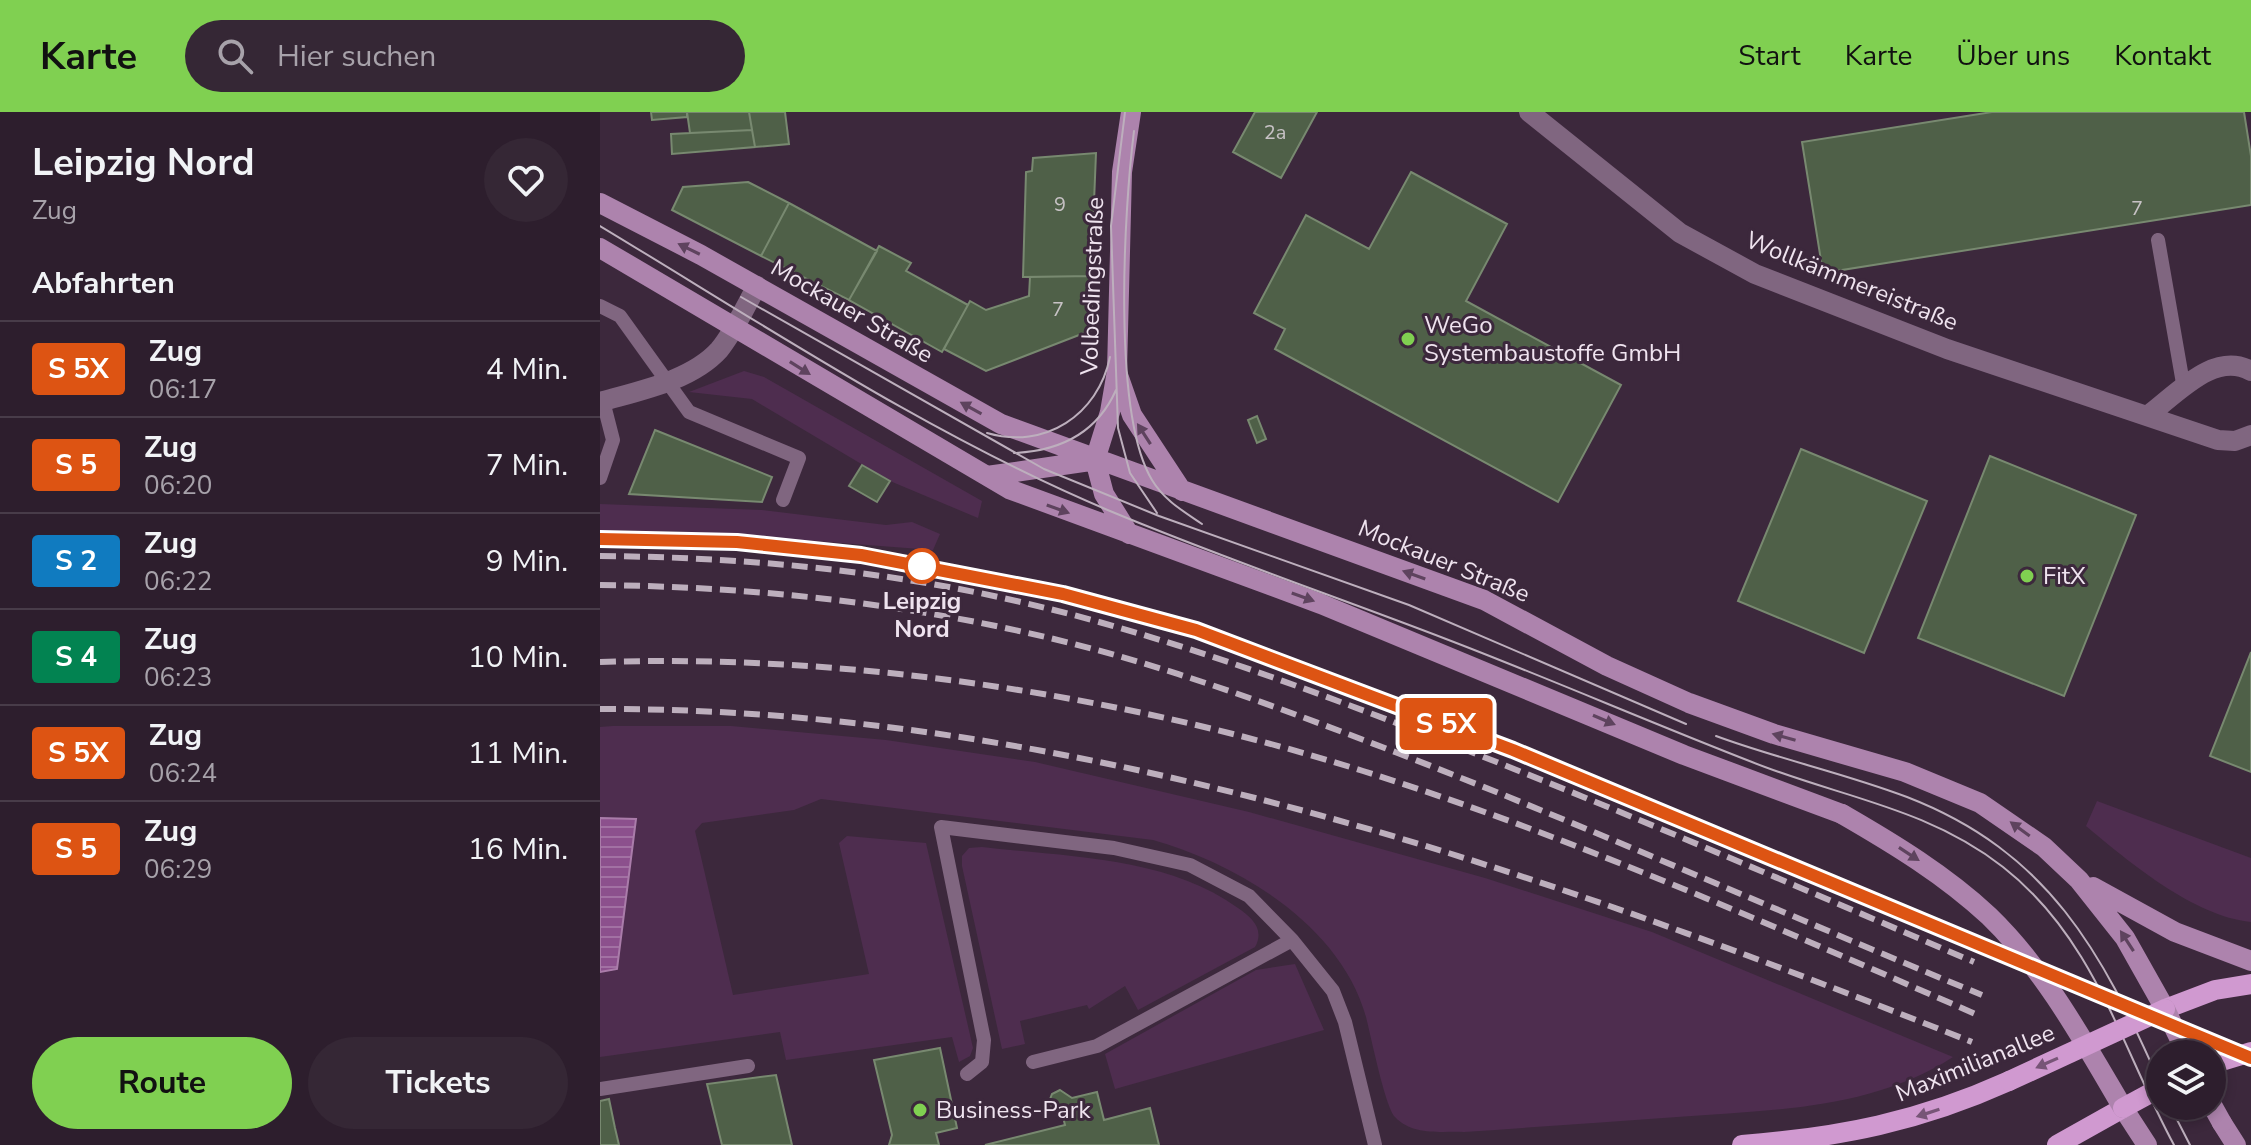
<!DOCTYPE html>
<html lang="de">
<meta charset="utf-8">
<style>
body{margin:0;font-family:"Nunito Sans",sans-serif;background:#352735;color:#f1f3f6;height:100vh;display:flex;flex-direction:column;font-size:30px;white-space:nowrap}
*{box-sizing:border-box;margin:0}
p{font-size:26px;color:#a7a2aa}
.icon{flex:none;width:44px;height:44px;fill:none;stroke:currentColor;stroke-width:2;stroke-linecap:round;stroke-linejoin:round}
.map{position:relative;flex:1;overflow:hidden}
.drawer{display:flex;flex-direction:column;background:#2d1e2d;width:600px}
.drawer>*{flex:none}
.badge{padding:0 16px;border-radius:6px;font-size:28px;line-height:52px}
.tools{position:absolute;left:1546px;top:928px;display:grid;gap:16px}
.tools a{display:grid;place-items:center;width:80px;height:80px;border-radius:50%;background:#2d1e2d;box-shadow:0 4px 12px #0003,0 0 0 2px #483c49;font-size:40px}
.map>.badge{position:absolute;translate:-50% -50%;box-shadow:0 0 0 4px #fff}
h2{padding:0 32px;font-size:30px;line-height:72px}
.round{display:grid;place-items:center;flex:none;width:84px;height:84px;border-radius:42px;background:#352735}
.headline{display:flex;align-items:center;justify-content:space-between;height:136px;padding:0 32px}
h1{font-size:38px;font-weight:700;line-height:60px}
.action{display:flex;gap:16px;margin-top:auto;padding:16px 32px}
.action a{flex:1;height:92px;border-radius:48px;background:#80d051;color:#111;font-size:32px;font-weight:700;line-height:92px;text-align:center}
.action a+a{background:#352735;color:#f1f3f6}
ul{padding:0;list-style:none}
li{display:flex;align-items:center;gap:24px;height:96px;padding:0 32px;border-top:2px solid #483c49}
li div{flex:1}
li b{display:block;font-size:30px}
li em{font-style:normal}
li .badge{min-width:88px;font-weight:700;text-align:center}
header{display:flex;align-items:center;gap:48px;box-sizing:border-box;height:112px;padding:0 40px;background:#80d051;color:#111}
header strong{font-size:38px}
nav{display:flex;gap:44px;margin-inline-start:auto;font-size:28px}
.search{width:560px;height:72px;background:#352735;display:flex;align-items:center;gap:20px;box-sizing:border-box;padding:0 28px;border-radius:44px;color:#a7a2aa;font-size:30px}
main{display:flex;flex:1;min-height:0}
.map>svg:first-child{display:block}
</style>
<header>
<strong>Karte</strong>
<div class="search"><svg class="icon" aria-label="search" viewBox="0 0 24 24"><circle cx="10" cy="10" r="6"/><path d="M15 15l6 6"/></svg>Hier suchen</div>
<nav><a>Start</a><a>Karte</a><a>Über uns</a><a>Kontakt</a></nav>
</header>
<main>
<section class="drawer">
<div class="headline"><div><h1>Leipzig Nord</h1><p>Zug</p></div><a class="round"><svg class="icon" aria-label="heart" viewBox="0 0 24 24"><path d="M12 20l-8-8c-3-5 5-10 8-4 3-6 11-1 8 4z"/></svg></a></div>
<h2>Abfahrten</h2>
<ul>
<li><span class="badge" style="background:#dd5413;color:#fff">S 5X</span><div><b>Zug</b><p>06:17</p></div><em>4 Min.</em></li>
<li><span class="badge" style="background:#dd5413;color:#fff">S 5</span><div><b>Zug</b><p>06:20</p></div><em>7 Min.</em></li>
<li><span class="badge" style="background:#107bc0;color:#fff">S 2</span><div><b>Zug</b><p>06:22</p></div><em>9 Min.</em></li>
<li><span class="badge" style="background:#028351;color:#fff">S 4</span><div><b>Zug</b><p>06:23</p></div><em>10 Min.</em></li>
<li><span class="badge" style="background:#dd5413;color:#fff">S 5X</span><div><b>Zug</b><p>06:24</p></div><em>11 Min.</em></li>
<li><span class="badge" style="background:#dd5413;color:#fff">S 5</span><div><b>Zug</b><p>06:29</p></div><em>16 Min.</em></li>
</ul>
<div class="action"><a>Route</a><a>Tickets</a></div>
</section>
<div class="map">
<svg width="1651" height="1033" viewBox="0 0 1651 1033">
<defs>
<pattern id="water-rules" width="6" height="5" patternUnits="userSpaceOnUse" patternTransform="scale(2)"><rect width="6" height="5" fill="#8c508d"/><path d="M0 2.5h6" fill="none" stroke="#a271a3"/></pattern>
</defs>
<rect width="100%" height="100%" fill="#3c283c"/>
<!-- green -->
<path fill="#4e2d4f" d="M144 259 164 265 382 389 378 406 290 369 152 287 89 280Z
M0 392 162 398 286 413 312 410 340 422 333 438 97 420 0 418Z
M13 614H131L286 628 435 650 649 700 885 766 1052 820 1353 945C1271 998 1171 998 1077 1005 1006 1010 935 1015 864 1020 840 1019 813 1024 795 1005 785 994 771 924 766 905 741 814 639 752 553 728L221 687 194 698 102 711 95 719 133 883 269 862 239 731 247 724 326 731 373 936 370 944 359 950 352 925 186 948 180 920 0 945V615Z
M1497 689 1651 746V810C1593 804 1529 750 1486 714Z
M382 735C466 745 566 744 638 796 652 806 665 817 655 835L538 898 525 874 489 897 487 893 420 909 425 932 402 937 362 754V744L369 736Z
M695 852 724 918 515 977 505 942 656 858Z"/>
<!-- water -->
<path fill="url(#water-rules)" stroke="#aa7caa" stroke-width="2" d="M0 706 36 707 17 857 0 860Z"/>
<!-- building -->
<path fill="#4f6048" stroke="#788970" stroke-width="2" d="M51 0H87V5L52 8Z
M87 0H149L152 18 90 21Z
M149 0H185L189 32 155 35Z
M655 0H717L681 66 633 40Z
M1392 0H1644L1651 44V93L1223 161 1202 30Z
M152 18 155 35 72 42 71 22Z
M496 41 491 164 423 165 426 60 432 59 433 46Z
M811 60 907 112 866 189 1021 273 958 390 675 237 685 217 654 201 706 103 769 137Z
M148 70 189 91 161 144 72 98 83 75Z
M189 91 277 139 249 188 161 144Z
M279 134 311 151 306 159 368 193 342 240 249 188Z
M491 164 492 218 386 259 344 237 370 189 386 198 429 184 430 165Z
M657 304 666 327 657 331 648 308Z
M55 318 172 365 162 390 29 382Z
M1201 337 1327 389 1264 541 1138 489Z
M1390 344 1536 403 1464 584 1318 526Z
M262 353 290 369 277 390 249 374Z
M1651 540V660L1610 644Z
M340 936 357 1016 336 1021 339 1033H289L292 1023 274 948Z
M176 963 192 1033H122L107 972Z
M460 978 472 986 497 980 504 1008 550 996 559 1033H385L465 1013 462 1001 452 997 449 990 452 982Z
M9 987 15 1016 19 1033H0V989Z"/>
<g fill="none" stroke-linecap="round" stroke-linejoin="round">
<!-- service -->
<path stroke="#806680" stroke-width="14" d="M1558 128 1584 277
M0 194 20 204 89 300 199 346 183 388
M0 366 13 328 3 289
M433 950 497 934 692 828
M367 962 382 950 384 928 341 715 514 736 590 753 649 784 692 828 733 879 745 910 775 1033
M0 977 148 954"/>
<!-- minor -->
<path stroke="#806680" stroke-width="20" d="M929 0 1080 121 1155 162 1347 237 1618 328 1635 329 1651 323
M0 290C38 279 91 269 119 238 134 220 145 195 157 174
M1547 304C1576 283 1614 238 1651 259"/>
<!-- secondary -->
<path stroke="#ad83ad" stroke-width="20" d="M0 91 101 143 401 312 884 488 1007 554 1089 591 1174 622 1305 660 1380 691 1444 735 1479 768 1525 826 1565 897
M0 136 409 377 721 492 1084 643 1242 702
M518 263 532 303 582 379
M387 364 490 349
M529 422 504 382 495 348 510 300 517 259 522 60 531 0
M1493 775 1575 820 1651 849
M1523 996 1547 1033
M1622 1011 1636 1033"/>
<!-- primary -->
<path stroke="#d099d0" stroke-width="20" d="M1565 897 1615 878 1651 872
M1142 1033C1241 1025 1318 1010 1409 969
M1457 1033 1523 996"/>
<!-- tram -->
<path stroke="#bdafbd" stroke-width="2" d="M525 0 511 114 518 316 530 361 557 401
M534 19C524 98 512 302 552 368 564 388 583 399 602 412
M0 114C166 214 331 324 510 399 620 445 734 484 846 527 948 566 1049 610 1152 650 1239 685 1326 695 1403 755 1495 827 1521 935 1574 1033
M141 185 444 357 559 404 809 493 1086 612
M387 321C445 338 498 303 510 245
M414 341C459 339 497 321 516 278
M1116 624C1178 647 1244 661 1307 685 1449 740 1502 840 1560 971
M1570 994 1590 1033"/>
<!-- rail -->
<path stroke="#bdafbd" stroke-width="6" stroke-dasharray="16 8" stroke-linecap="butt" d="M0 427C202 427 402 459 596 518 670 541 743 572 816 600 995 669 1171 746 1349 818
M0 444C119 445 237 454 354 476 514 506 666 561 817 619 1005 691 1189 771 1374 850
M0 473C159 475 315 492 470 531 581 559 688 599 795 640 992 716 1186 803 1382 883
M0 550C251 542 523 583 763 659 973 725 1178 816 1380 904
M0 597C478 596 932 756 1372 930"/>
<!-- secondary-bridge -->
<path stroke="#ad83ad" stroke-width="20" d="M1242 702C1294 732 1345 763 1389 804 1445 858 1484 930 1523 996
M1565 897 1587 942
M1612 993 1622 1011"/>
<!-- primary-bridge -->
<path stroke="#d099d0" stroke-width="20" d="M1612 952 1651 940
M1409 969 1565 897
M1523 996 1560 976"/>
</g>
<!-- one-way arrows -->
<defs><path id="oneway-solid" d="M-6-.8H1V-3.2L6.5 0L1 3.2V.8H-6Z" transform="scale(2)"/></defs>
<g fill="#5e435e">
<use href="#oneway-solid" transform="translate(89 137) rotate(-154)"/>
<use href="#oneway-solid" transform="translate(200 256) rotate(32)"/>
<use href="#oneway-solid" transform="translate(371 296) rotate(-151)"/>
<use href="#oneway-solid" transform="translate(544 322) rotate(-123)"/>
<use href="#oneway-solid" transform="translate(458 397) rotate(20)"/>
<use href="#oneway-solid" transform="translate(814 463) rotate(-160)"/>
<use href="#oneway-solid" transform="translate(703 485) rotate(20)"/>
<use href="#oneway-solid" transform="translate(1004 608) rotate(23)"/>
<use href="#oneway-solid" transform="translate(1184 625) rotate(-164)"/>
<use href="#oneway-solid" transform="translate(1420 717) rotate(-144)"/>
<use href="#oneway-solid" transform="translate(1309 742) rotate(33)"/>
<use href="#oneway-solid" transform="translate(1527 829) rotate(-123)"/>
</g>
<g fill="#757">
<use href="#oneway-solid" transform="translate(1447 951) rotate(156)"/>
<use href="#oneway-solid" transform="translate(1328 1001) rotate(162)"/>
</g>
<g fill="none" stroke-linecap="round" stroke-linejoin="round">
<defs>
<path id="line" d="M0 427 137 430 261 443 463 482 596 518 913 638 1651 946"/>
</defs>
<!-- line casing -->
<use href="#line" stroke="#fff" stroke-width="18"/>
<!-- line -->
<use href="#line" stroke="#dd5413" stroke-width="12"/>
</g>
<!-- markers -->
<g fill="#80d051" stroke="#3c283c" stroke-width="3">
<circle cx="808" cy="227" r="8"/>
<circle cx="1427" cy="464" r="8"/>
<circle cx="320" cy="998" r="8"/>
</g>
<circle fill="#fff" stroke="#dd5413" stroke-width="4" cx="322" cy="454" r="16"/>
<g text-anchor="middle" stroke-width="6" stroke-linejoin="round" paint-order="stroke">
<!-- number labels -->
<g font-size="20" fill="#c7c2c5">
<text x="675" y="27">2a</text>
<text x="460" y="99">9</text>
<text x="1537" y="103">7</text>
<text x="458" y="204">7</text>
</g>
<!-- street labels -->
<g font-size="24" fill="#efe3ef" stroke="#3c283c">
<text transform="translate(1252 169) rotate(22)" y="8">Wollkämmereistraße</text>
<text transform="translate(492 174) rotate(-88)" y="8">Volbedingstraße</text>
<text transform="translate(252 199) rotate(30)" y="8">Mockauer Straße</text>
<text transform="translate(844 449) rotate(22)" y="8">Mockauer Straße</text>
<text transform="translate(1375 951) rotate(-22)" y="8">Maximilianallee</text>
</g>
<!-- poi labels -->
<g font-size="24" fill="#efe3ef" stroke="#3c283c" text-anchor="start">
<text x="824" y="221">WeGo<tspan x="824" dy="28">Systembaustoffe GmbH</tspan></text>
<text x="1443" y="472">FitX</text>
<text x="336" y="1006">Business-Park</text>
</g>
<!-- stop labels -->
<g font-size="24" font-weight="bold" fill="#efe3ef" stroke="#3c283c">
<text x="322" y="497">Leipzig<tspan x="322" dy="28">Nord</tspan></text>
</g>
</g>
</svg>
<div class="tools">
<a><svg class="icon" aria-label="layers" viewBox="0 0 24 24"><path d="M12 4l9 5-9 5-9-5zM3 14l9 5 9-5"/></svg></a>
</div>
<b class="badge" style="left:846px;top:612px;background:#dd5413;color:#fff">S 5X</b>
</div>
</main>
